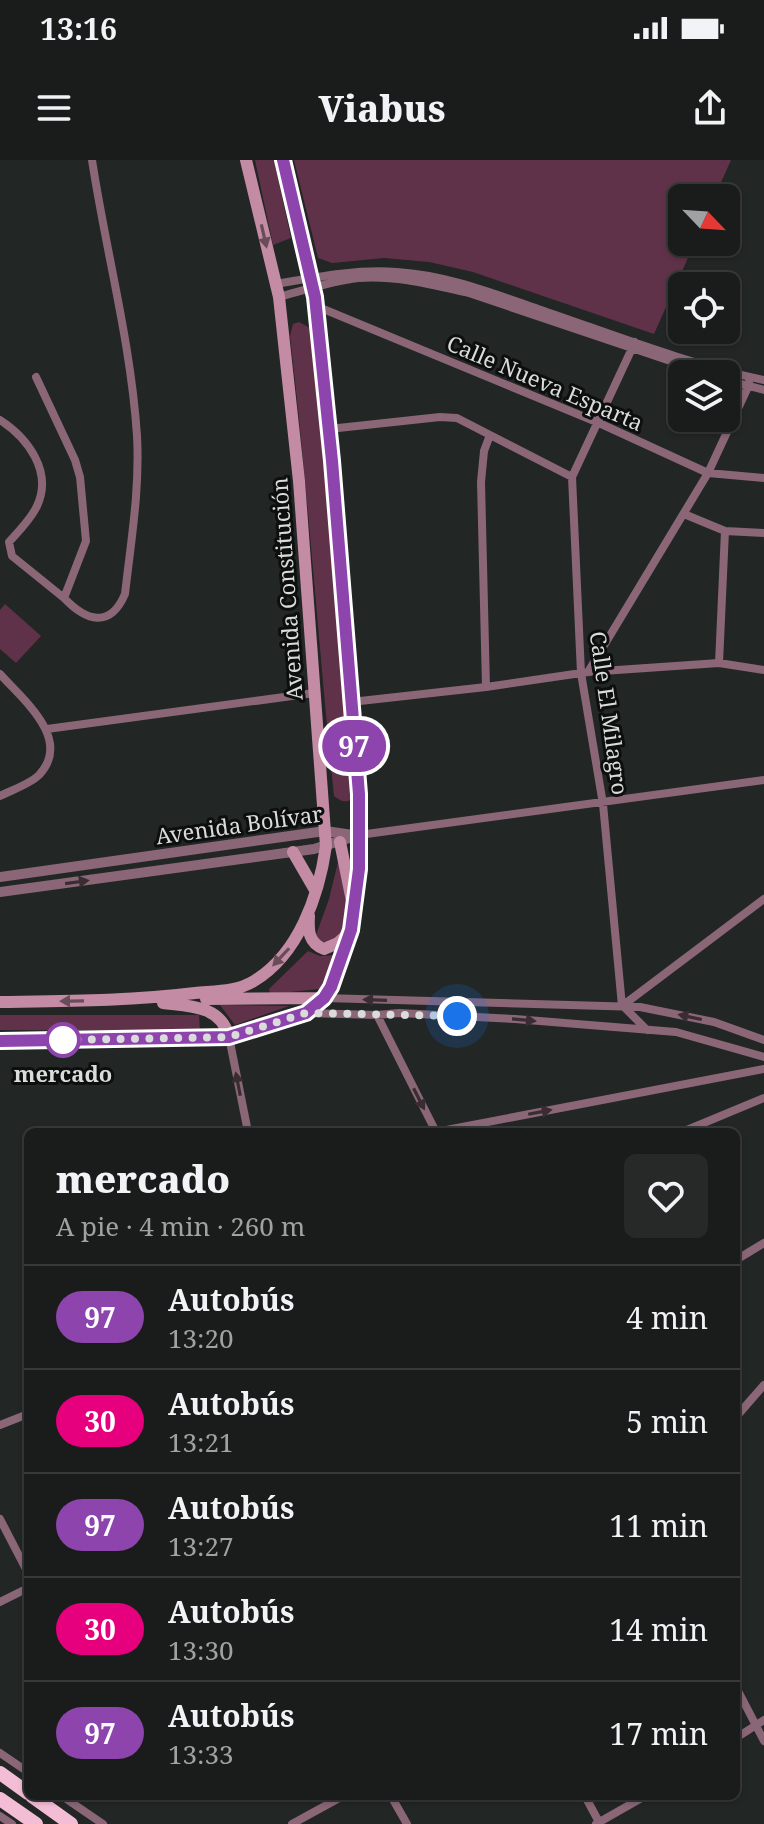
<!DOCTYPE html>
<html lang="es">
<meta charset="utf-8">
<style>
body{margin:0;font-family:"Noto Serif",serif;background:#272928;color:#f1f3f6;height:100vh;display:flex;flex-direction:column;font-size:30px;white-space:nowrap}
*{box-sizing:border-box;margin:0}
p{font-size:26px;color:#9fa1a3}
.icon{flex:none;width:44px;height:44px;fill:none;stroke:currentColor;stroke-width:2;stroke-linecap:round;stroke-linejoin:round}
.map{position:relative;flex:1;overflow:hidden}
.drawer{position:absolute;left:24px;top:968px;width:716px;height:672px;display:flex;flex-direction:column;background:#1a1c1b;border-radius:12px;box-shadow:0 2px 6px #0004,0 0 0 2px #383a3a}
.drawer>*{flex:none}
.badge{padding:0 16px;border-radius:26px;font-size:28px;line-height:52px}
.needle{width:52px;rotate:115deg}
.buttons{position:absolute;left:668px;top:24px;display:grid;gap:16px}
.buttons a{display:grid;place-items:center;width:72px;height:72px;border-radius:12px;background:#1a1c1b;box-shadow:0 2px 6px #0004,0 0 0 2px #383a3a;font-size:40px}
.you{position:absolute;width:40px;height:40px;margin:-20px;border:6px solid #fff;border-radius:50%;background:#1a73e8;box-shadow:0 0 0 12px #1a73e833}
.map>.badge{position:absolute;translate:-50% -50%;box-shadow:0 0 0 4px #fff}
.round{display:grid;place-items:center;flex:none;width:84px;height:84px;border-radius:12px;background:#272928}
.head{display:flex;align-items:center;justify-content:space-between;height:136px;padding:0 32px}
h1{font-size:38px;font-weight:800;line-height:60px}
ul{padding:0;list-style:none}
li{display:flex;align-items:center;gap:24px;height:104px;padding:0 32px;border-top:2px solid #383a3a}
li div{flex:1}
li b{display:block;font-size:30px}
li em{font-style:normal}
li .badge{min-width:88px;font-weight:700;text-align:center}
.status{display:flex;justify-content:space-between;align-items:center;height:56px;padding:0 40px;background:#1a1c1b;direction:ltr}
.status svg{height:22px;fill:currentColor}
header{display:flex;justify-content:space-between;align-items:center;height:104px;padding:0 32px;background:#1a1c1b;font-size:36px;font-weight:800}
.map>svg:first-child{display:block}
</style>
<div class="status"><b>13:16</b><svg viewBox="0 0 49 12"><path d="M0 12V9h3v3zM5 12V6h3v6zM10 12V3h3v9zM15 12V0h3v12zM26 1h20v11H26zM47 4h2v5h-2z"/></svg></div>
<header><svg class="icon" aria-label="menu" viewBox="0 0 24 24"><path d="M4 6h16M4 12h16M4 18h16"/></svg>Viabus<svg class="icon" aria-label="share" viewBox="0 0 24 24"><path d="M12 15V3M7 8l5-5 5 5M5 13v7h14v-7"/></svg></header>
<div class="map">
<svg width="764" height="1664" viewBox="0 0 764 1664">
<rect width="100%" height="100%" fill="#222624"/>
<!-- green -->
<path fill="#603249" d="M255 0H274L291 78 273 85Z
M294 0H731L714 38H682V82H695L654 174 473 112 429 102 384 98 332 103 318 98Z
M299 162 312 169 357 636C347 643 343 643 334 636 318 482 308 329 290 176L293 164Z
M5 444 41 476 16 503 0 489V450Z
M339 698C344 716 355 774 332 782 324 784 320 781 316 775L329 739Z
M308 791 320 796 339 795 329 828 270 834 269 829Z
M220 845 289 846 235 865Z
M0 855H199L200 871 0 870Z"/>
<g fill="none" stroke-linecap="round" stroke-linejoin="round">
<!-- minor -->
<path stroke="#8a6676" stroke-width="8" d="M276 124C316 117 356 109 397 112 446 115 492 133 538 149 612 174 687 204 764 220
M279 137C305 130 332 121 358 118 396 115 433 125 469 133L709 214
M316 146 599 263 708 313 764 318
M36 217 75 300 80 317 86 381 64 438C86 461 110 469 125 434 131 381 140 329 137 276 131 183 106 92 92 0
M726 220 764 230
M0 260C28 278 53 312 37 346 31 359 19 371 9 382L12 396 64 438
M329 269 440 257 457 258 490 275 484 291 481 322 486 527
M490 275 572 317
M684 354 725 371 764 373
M719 503 725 371
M588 512 708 313 748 227 750 217
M0 514C22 539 73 579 39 615 30 624 12 630 0 636
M351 542 486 527 588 512 719 503 764 510
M47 569 314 533
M359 675 764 620
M324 838 640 847 714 862 764 880
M622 846 603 644 581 513 572 317 635 182
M622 846 764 739
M623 846 647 870
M307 853 377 855 399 853 515 859 676 872 764 897
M377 855 436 972 764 909
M229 877 248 972
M682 972 764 938
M736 1100 764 1083
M736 1257 764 1225
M0 1265 28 1254
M0 1359 28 1413
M0 1442 28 1428
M736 1527 764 1581
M736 1578 764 1560
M0 1593 28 1612
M62 1636 103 1664
M391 1636 407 1664
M585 1636 600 1664
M0 1656 12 1664
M292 1664 343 1636
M596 1664 645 1636"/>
<!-- tertiary -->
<path stroke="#8a6676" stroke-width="10" d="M0 717 325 671 353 675
M0 732 314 689 359 675"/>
<!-- secondary -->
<path stroke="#c38ba4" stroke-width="12" d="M340 682 352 741
M293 692 315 730
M309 756C308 772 309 783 324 789L338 783 348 774
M206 839 324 838
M0 842C65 841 130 841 195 833 215 831 236 832 254 821 299 794 319 735 326 686L299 321 279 137 246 0
M163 843C189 846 221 845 229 877
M0 881 229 877 306 853 324 838 331 827 351 770 359 709V634L329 269 315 137 283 0"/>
<!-- trunk -->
<path stroke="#f4bdd6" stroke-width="14" d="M0 1613 28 1633
M32 1636 71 1664
M0 1639 36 1664"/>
</g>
<!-- one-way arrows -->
<defs><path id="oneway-solid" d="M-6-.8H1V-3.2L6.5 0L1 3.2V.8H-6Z" transform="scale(2)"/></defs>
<g fill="#684d59">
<use href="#oneway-solid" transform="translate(264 76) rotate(77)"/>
<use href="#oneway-solid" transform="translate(281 797) rotate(133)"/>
<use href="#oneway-solid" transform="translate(72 841) rotate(179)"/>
</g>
<g fill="#392d32">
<use href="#oneway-solid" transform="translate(77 722) rotate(-8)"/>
<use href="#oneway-solid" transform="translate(375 840) rotate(-178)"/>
<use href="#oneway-solid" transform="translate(690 857) rotate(-168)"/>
<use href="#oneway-solid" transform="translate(524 860) rotate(5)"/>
<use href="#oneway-solid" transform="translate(238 924) rotate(-101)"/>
<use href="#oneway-solid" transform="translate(419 939) rotate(63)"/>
<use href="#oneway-solid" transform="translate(540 952) rotate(-11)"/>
</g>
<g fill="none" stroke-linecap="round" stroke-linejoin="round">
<defs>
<path id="line" d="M0 881 229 877 306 853 324 838 331 827 351 770 359 709V634L332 301 315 137 283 0"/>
</defs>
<!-- line casing -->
<use href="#line" stroke="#fff" stroke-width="18"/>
<!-- line -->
<use href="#line" stroke="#8e44ad" stroke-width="12"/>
<!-- walk -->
<path stroke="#d9dcda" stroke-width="8" stroke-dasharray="0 14.4" d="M63 880 229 877 306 853 457 856"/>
</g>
<!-- markers -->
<circle fill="#fff" stroke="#8e44ad" stroke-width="4" cx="63" cy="880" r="16"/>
<g text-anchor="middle" stroke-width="6" stroke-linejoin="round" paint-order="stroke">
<!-- street labels -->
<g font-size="22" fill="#d9dcda" stroke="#0d0f0e">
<text transform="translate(545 223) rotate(23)" y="8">Calle Nueva Esparta</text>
<text transform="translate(287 429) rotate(-94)" y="8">Avenida Constitución</text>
<text transform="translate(609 553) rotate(82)" y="8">Calle El Milagro</text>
<text transform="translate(239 665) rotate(-8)" y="8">Avenida Bolívar</text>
</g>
<!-- stop labels -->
<g font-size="22" font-weight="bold" fill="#d9dcda" stroke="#0d0f0e">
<text x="63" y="922">mercado</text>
</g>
</g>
</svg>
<div class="buttons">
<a><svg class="needle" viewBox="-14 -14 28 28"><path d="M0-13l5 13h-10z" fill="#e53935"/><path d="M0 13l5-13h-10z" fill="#9fa1a3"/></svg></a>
<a><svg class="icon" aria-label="locate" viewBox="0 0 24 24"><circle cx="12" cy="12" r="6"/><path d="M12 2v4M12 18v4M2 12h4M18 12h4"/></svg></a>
<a><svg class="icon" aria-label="layers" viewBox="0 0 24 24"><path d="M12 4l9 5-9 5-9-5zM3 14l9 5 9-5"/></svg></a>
</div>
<div class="you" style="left:457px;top:856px"></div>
<b class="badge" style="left:354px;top:586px;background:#8e44ad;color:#fff">97</b>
<section class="drawer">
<div class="head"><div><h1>mercado</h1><p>A pie · 4 min · 260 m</p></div><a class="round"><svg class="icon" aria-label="heart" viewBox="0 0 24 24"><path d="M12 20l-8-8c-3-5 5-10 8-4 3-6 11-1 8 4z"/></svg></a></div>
<ul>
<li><span class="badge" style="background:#8e44ad;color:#fff">97</span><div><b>Autobús</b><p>13:20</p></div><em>4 min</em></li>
<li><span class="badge" style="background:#e6007e;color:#fff">30</span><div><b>Autobús</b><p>13:21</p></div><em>5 min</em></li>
<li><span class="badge" style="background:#8e44ad;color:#fff">97</span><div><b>Autobús</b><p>13:27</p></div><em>11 min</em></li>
<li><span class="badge" style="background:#e6007e;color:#fff">30</span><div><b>Autobús</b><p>13:30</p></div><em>14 min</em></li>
<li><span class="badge" style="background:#8e44ad;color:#fff">97</span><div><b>Autobús</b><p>13:33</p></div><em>17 min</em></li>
</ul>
</section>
</div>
